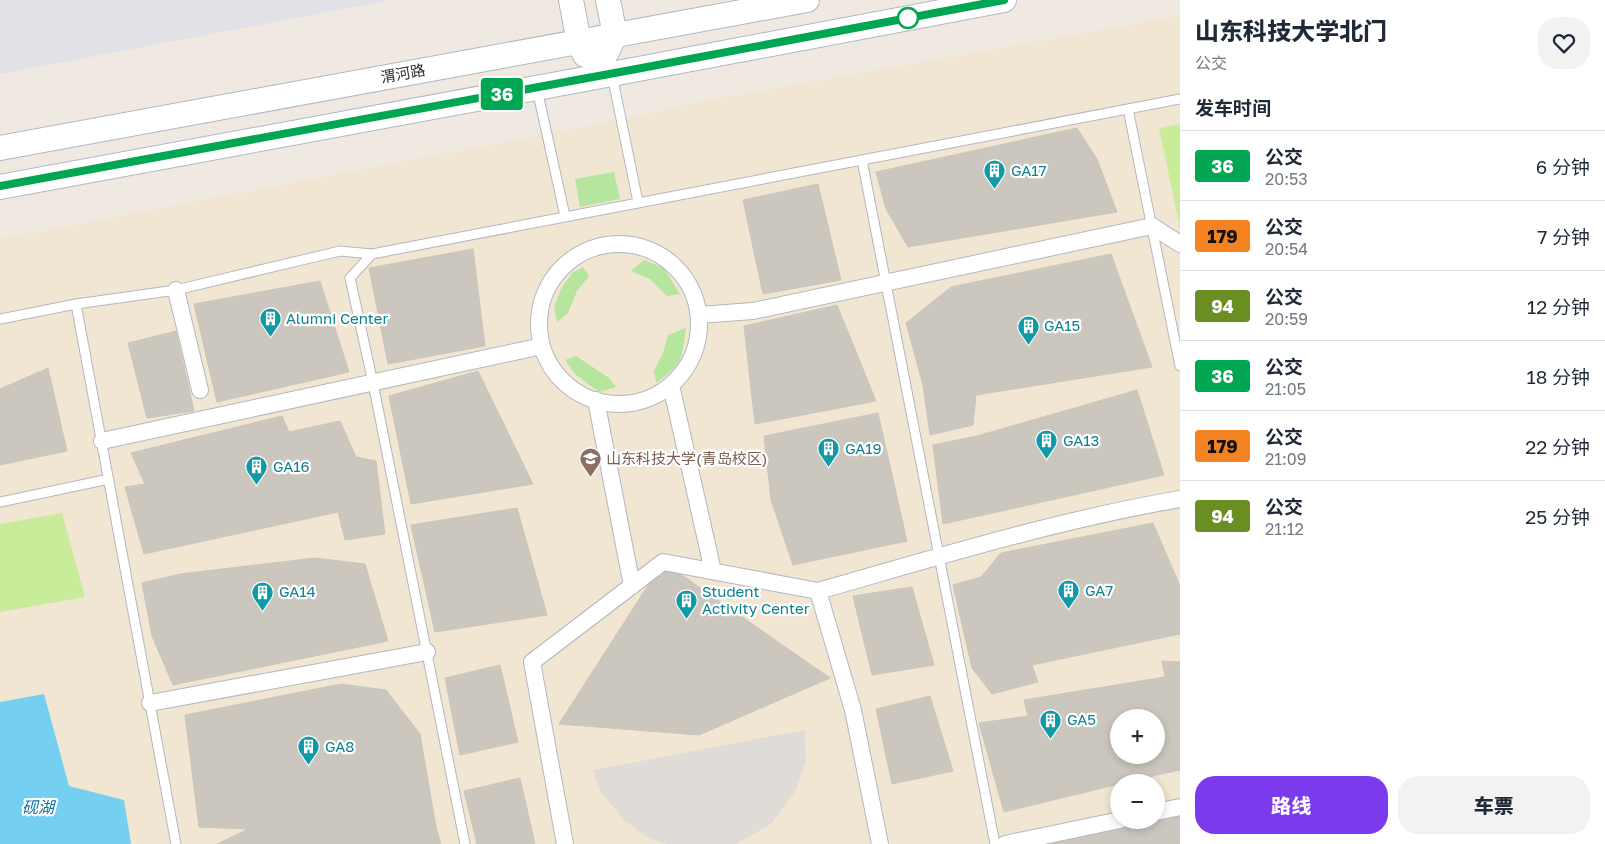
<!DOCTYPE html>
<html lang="zh">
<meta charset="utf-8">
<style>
body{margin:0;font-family:"Golos Text","Noto Sans SC",sans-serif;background:#f2f2f3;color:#1f2937;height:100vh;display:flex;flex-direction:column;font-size:19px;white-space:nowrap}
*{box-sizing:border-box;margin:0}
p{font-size:16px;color:#747a83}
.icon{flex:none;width:28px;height:28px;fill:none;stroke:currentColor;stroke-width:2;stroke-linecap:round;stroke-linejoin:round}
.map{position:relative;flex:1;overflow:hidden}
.sheet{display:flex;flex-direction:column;background:#fff;width:425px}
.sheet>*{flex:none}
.badge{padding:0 10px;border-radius:4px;font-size:18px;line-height:32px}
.fabs{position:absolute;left:1110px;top:709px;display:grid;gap:10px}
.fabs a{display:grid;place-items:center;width:55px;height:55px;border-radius:50%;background:#fff;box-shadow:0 2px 8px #0003;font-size:25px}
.map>.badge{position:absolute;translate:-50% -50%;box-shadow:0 0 0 2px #fff}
h2{padding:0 15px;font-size:19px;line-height:45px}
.round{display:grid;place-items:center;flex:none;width:52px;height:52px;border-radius:20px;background:#f2f2f3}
.headline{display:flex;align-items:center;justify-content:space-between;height:85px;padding:0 15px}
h1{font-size:24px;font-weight:800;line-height:38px}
.primary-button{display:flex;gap:10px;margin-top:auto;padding:10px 15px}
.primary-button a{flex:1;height:58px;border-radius:20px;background:#7c3aed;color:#fff;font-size:20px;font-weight:800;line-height:58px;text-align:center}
.primary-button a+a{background:#f2f2f3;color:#1f2937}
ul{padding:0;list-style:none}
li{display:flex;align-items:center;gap:15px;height:70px;padding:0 15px;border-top:1px solid #e0e1e3}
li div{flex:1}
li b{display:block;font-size:19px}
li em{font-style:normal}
li .badge{min-width:55px;font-weight:700;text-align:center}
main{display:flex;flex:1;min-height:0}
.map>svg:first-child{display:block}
</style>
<main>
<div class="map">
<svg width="1180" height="844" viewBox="0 0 1180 844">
<rect width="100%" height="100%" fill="#efe9e1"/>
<!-- industrial -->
<path fill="#e3e1e8" d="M0 0H391L0 74Z"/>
<!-- education -->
<path fill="#f0e6d1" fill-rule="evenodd" d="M1180 16V844H0V239L583 127 709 100ZM1119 718H1156V755H1119ZM1119 782H1156V820H1119Z"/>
<!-- green -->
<path fill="#b6e59e" d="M614 172 620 199 580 207 575 179Z
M644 260 664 268 680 294 667 296 650 279 631 271Z
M583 267 589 276 577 291 568 313 557 322 554 307 561 289 572 273Z
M686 328C681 361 684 363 656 383L654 371 663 353 668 335Z
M576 356 609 378 616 387 599 392 575 374 565 360Z"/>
<!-- pitch -->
<path fill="#c9ec9a" d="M1180 124V228L1159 128Z
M62 513 85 597 0 612V524Z"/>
<!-- plaza -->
<path fill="#dfdcd8" d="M805 730 806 761 796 790 771 824 736 844H666L645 836 623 819 600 791 593 770Z"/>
<!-- water -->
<path fill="#75cff0" d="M44 694 69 786 124 800 131 844H0V702Z"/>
<!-- building -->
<path fill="#cbc7bf" stroke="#cbc5ba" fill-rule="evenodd" d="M1077 128 1097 159 1117 212 908 247 886 209 876 172Z
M818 184 841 280 763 294 743 200Z
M473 249 485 346 388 364 369 268Z
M1111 254 1152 367 976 395 973 425 930 435 923 385 906 323 951 287Z
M320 281 349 372 217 402 194 304Z
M837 305 876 401 755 424 744 326Z
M176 331 194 411 147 418 128 343Z
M48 368 67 451 0 465V389Z
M478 371 533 484 411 504 389 396Z
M1137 390 1164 475 943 524 933 445 977 436Z
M878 413 907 541 793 565 771 500 764 436Z
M282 416 289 432 340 421 356 457 376 461 385 534 345 540 338 512 144 554 125 487 145 484 131 453Z
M517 508 547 615 435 632 411 525Z
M1153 523 1180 586V634L1032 665 1038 682 992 694 972 668 953 585 981 577 1001 553Z
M315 558 365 564 388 641 173 685 152 636 142 583 180 574Z
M663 562 830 678 699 735 559 724Z
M912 587 934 665 872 675 853 596Z
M1162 661 1180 662V770L1125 782H1119V784L1004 812 979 723 1028 716 1024 700 1165 677ZM1119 718H1156V755H1119Z
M500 665 518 742 460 755 445 678Z
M341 684 386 690 420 734 436 827 413 836 380 799 300 819 248 829 199 827 185 715Z
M930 696 953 771 892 784 876 709Z
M520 778 535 844H477L464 791Z
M380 799 413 836 436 827 441 844H217L248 829 300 819Z
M1180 807V844H1052L1051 834 1119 820H1156V812Z"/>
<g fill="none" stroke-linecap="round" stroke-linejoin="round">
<defs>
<path id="lane" d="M612 75 638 202
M537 89 565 216
M1128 109 1180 366
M862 160 995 844
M372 254 350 278 373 383 465 844
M76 304 176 844
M0 319 76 304 176 290 340 251 372 254 1180 99
M0 502 109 479"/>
<path id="street" d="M539 324a80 80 0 1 1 160 0a80 80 0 1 1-160 0Z
M176 290 200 390
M699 315 753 311 1152 226 1180 244
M671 385 713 571
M596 400 632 586
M102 441 542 346
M818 591C938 557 1057 520 1180 499
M150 703 427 652
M1156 812 1180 807
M565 844 532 662 663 562 818 591 853 710 880 844
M1005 844 1120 820"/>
<path id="secondary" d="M571 0 579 42 585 55
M595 77 615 35 608 0
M0 148 807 0
M0 187 612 74 1004 0"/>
</defs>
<!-- lane casing -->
<use href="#lane" stroke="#b4b7c1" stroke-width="11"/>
<!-- street casing -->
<use href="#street" stroke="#b4b7c1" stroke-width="18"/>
<!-- secondary casing -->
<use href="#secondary" stroke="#b4b7c1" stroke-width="26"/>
<!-- lane -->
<use href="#lane" stroke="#fff" stroke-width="9"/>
<!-- street -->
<use href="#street" stroke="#fff" stroke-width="16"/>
<!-- secondary -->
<use href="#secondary" stroke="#fff" stroke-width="24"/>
</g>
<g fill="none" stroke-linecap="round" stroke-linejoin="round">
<defs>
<path id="line" d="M0 186 631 70 1004 0"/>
</defs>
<!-- line casing -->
<use href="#line" stroke="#fff" stroke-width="11"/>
<!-- line -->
<use href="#line" stroke="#00a651" stroke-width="8"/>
</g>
<!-- icons -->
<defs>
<symbol id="building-pin" viewBox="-11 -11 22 30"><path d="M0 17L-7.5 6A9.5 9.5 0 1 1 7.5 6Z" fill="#0f9aa8" stroke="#fff"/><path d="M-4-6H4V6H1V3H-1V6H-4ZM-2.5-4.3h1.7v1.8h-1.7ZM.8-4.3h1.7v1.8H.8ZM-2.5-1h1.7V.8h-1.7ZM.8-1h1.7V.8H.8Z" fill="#fff"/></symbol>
<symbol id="university-pin" viewBox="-11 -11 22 30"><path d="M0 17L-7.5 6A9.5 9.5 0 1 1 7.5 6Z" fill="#8d6e63" stroke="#fff"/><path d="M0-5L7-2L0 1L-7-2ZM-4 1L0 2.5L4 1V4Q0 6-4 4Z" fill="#fff"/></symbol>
</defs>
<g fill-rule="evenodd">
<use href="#building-pin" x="982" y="158" width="25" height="34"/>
<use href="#building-pin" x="258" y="306" width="25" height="34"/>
<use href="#building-pin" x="1016" y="314" width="25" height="34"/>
<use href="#building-pin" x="1034" y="428" width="25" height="34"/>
<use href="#building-pin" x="816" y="436" width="25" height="34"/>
<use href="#university-pin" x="578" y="446" width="25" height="34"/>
<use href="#building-pin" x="244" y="454" width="25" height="34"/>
<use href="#building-pin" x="1056" y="578" width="25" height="34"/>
<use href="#building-pin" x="250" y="580" width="25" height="34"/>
<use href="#building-pin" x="674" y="588" width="25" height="34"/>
<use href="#building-pin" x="1038" y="708" width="25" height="34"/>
<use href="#building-pin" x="296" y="734" width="25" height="34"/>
</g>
<!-- markers -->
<circle fill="#fff" stroke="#00a651" stroke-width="2.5" cx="908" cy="18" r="10"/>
<g text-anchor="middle" stroke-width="4.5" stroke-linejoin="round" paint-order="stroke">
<!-- street labels -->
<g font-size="15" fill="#2e2e2e" stroke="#fff">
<text transform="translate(403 74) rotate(-10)" y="5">渭河路</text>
</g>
<!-- culture labels -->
<g font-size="15" fill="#0d838f" stroke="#fff" text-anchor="start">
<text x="1011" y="176">GA17</text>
<text x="286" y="324">Alumni Center</text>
<text x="1044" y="331">GA15</text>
<text x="1063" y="446">GA13</text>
<text x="845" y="454">GA19</text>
<text x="273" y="472">GA16</text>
<text x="1085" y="596">GA7</text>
<text x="279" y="597">GA14</text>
<text x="702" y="597">Student<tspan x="702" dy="17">Activity Center</tspan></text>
<text x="1067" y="725">GA5</text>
<text x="325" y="752">GA8</text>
</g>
<!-- education labels -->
<g font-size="15" fill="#785e54" stroke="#fff" text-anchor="start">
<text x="606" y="464">山东科技大学(青岛校区)</text>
</g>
<!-- water labels -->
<g font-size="16" font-style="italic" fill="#0d6fa3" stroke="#fff">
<text x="38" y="813">砚湖</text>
</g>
</g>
</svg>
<div class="fabs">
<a>+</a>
<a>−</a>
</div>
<b class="badge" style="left:502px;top:94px;background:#00a651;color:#fff">36</b>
</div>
<section class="sheet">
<div class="headline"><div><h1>山东科技大学北门</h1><p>公交</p></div><a class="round"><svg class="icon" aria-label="heart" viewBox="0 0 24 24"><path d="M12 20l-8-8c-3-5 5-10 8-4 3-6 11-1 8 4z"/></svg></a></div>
<h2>发车时间</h2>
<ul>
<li><span class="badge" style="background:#00a651;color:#fff">36</span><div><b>公交</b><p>20:53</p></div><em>6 分钟</em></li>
<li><span class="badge" style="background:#f58220;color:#111">179</span><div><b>公交</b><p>20:54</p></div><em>7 分钟</em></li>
<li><span class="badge" style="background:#6b8e23;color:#fff">94</span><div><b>公交</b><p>20:59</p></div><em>12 分钟</em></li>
<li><span class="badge" style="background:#00a651;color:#fff">36</span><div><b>公交</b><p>21:05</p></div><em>18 分钟</em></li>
<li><span class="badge" style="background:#f58220;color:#111">179</span><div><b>公交</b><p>21:09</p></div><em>22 分钟</em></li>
<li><span class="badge" style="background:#6b8e23;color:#fff">94</span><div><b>公交</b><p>21:12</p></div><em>25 分钟</em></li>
</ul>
<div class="primary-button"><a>路线</a><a>车票</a></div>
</section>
</main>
